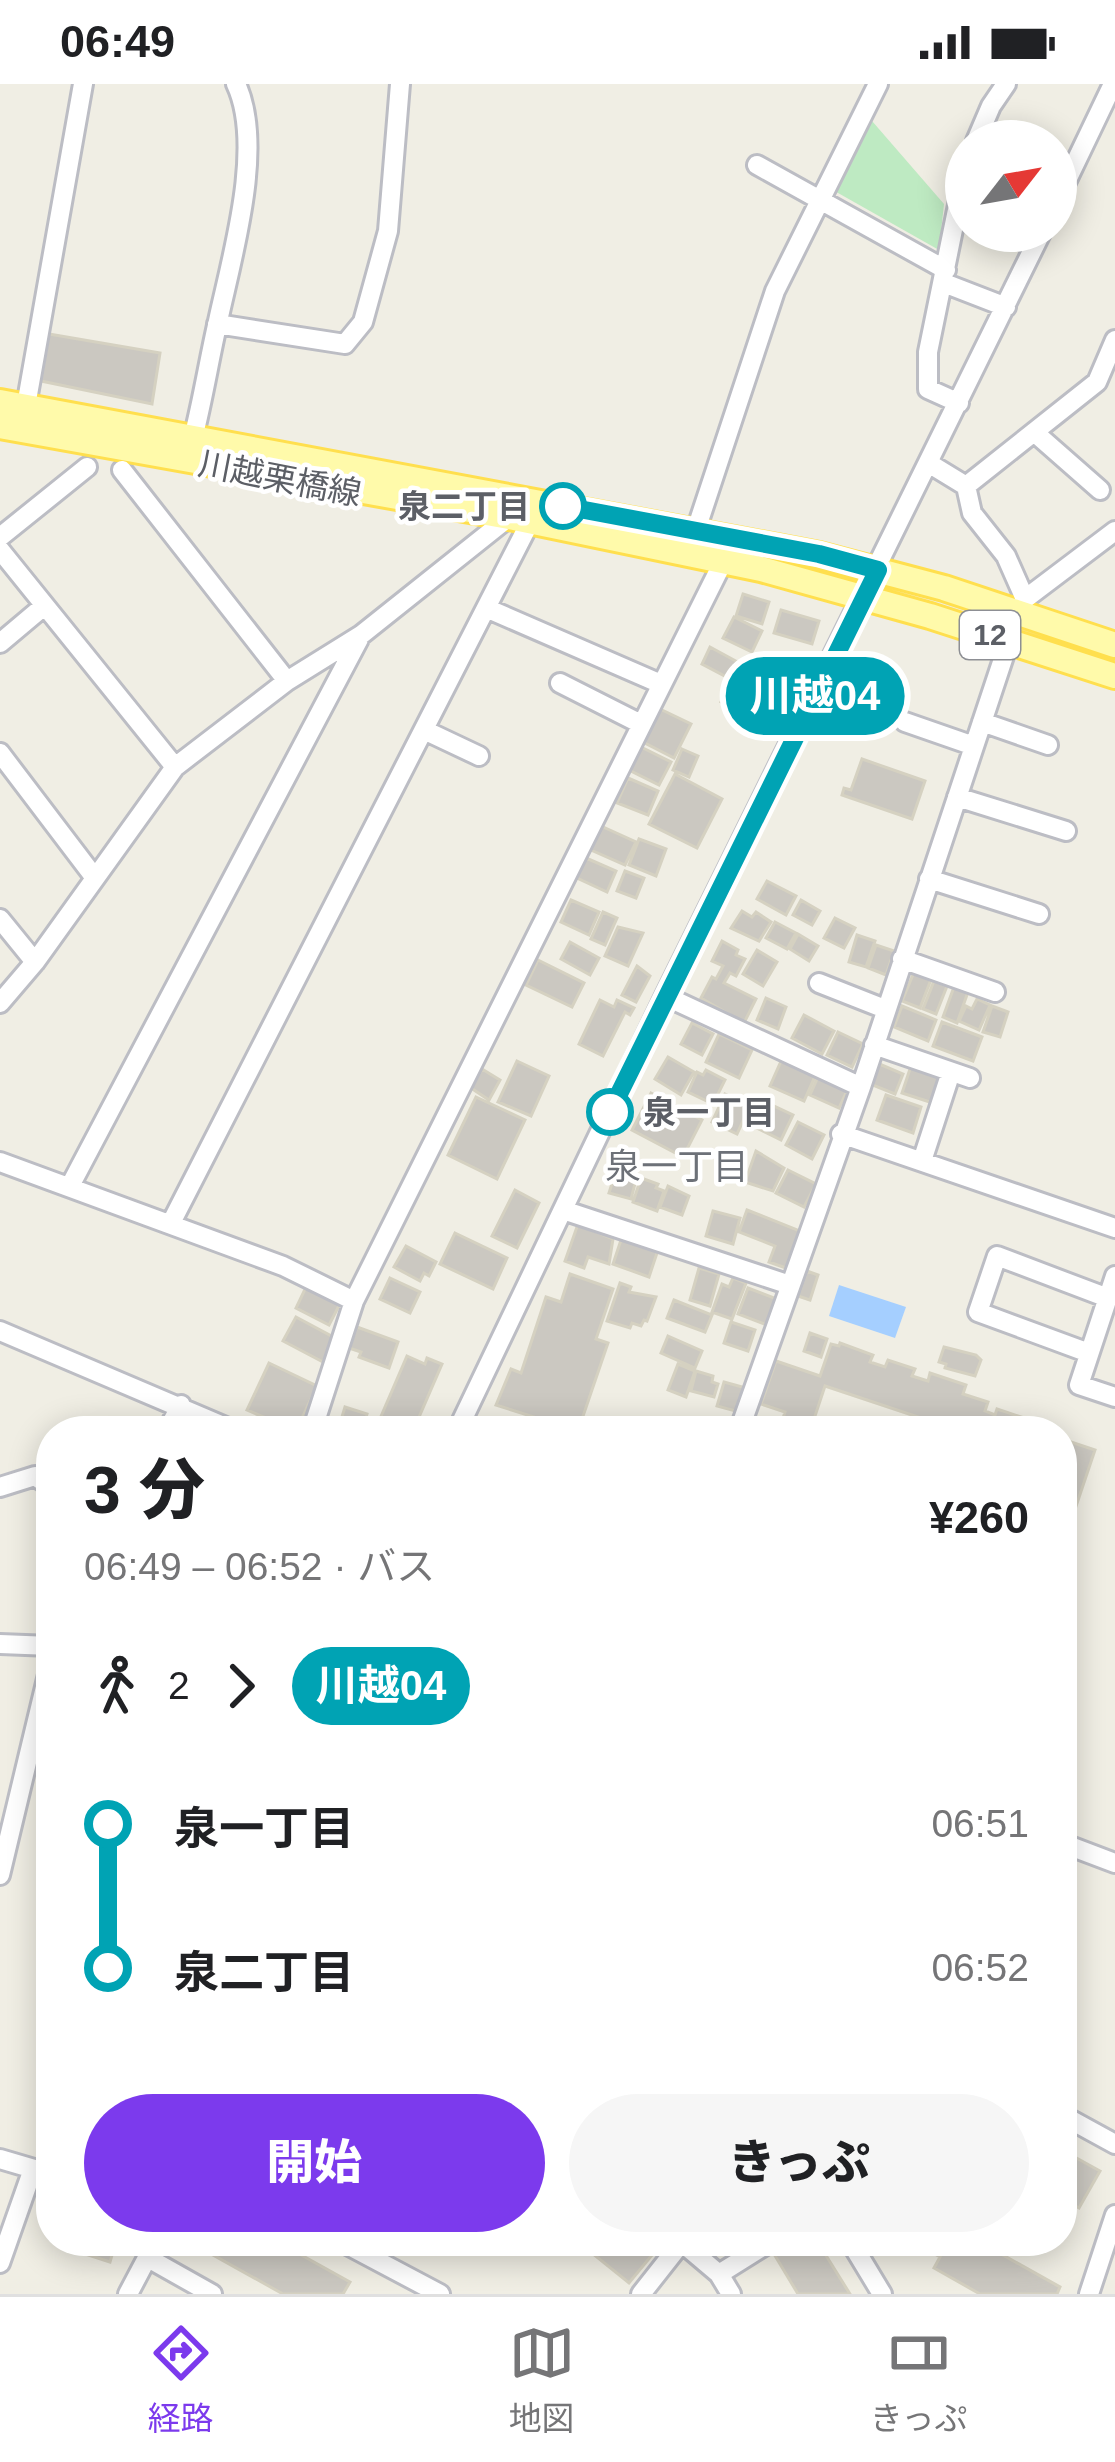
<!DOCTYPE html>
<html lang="ja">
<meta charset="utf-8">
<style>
body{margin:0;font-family:Arial,"Noto Sans JP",sans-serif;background:#f6f6f6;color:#202124;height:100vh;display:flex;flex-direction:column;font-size:45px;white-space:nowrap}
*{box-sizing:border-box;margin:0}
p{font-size:39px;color:#757577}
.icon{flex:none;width:66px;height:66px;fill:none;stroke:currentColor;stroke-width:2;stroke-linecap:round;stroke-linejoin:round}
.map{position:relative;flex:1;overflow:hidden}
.sheet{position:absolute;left:36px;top:1332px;width:1041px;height:840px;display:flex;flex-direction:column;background:#fff;border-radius:48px;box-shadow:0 6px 30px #0003}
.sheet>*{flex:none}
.badge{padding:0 24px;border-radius:39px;font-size:42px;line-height:78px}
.needle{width:78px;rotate:59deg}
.fabs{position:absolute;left:945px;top:36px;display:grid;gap:24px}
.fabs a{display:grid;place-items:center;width:132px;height:132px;border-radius:50%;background:#fff;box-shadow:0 6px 30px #0003;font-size:60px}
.map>.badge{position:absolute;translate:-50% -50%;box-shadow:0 0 0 6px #fff}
.legs{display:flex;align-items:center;gap:18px;height:132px;padding:0 48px;font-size:39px}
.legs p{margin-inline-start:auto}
.summary{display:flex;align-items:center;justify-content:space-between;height:204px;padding:0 48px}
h1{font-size:66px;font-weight:800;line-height:90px}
.button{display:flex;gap:24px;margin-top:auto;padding:24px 48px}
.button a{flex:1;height:138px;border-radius:72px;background:#7c3aed;color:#fff;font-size:48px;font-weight:800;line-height:138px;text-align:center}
.button a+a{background:#f6f6f6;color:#202124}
ul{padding:0 48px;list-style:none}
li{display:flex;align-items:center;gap:42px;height:144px;font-size:45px}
li i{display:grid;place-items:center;width:18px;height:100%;margin:0 15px;background:currentColor}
li i::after{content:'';width:30px;height:30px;margin:-15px;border:9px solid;border-radius:50%;background:#fff}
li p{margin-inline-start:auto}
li:first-child i{background:linear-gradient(#0000 50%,currentColor 0)}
li:last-child i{background:linear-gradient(currentColor 50%,#0000 0)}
.status{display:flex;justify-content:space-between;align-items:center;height:84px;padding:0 60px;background:#fff;direction:ltr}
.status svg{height:33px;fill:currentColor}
.tabs{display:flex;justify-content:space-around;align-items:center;height:168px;border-top:3px solid #e0e0e0;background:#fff;font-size:33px;color:#757577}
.tabs a{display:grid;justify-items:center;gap:6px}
.tabs .selected{color:#7c3aed}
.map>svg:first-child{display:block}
</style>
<div class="status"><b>06:49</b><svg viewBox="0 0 49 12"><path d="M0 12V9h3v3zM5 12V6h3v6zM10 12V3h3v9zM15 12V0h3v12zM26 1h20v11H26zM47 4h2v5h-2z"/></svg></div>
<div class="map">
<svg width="1115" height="2210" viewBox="0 0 1115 2210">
<rect width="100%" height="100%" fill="#f0eee4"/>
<!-- green -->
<path fill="#beeac2" d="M859 22 944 120 939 166 831 105Z"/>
<!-- water -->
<path fill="#a5cfff" d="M839 1201 906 1223 895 1254 829 1232Z"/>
<!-- building -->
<path fill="#cbc8c1" stroke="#d5d1c1" stroke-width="3" d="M49 250 160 269 152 320 41 297Z
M743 510 769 518 762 540 736 532Z
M781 526 819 537 812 560 774 549Z
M734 533 762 547 752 568 723 554Z
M710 563 745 582 736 598 702 580Z
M732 599 772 622 761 641 721 618Z
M660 625 691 640 674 674 643 658Z
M641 663 671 678 659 701 629 686Z
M682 665 698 672 689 693 673 686Z
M862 675 925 697 912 735 842 711 844 704 851 706Z
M675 690 722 715 697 764 649 740Z
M628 694 658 707 648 731 617 719Z
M601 742 636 758 625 781 591 766Z
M639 755 666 765 656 792 629 781Z
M586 774 616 787 607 808 577 794Z
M625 787 644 794 636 814 617 807Z
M767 797 796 812 786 831 757 815Z
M571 816 599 828 589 851 561 838Z
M801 816 820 827 812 841 793 831Z
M742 827 752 833 756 828 771 838 759 857 731 844Z
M603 828 617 834 605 861 591 855Z
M835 834 855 844 844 864 824 854Z
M775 838 796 849 787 865 766 854Z
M618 843 643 849 628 882 605 872Z
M798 850 818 862 809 877 790 865Z
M857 851 875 857 866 883 849 878Z
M722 857 738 866 736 871 745 875 736 892 730 889 724 899 756 915 744 939 701 914 712 893 716 895 723 882 712 877Z
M570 858 599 874 590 891 561 875Z
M876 861 894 867 886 891 868 884Z
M757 866 777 878 763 902 743 890Z
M538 876 584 899 572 923 526 901Z
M637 882 650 892 636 918 622 911Z
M915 886 932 893 920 924 902 917Z
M934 897 947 902 936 930 923 925Z
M954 903 968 908 957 939 943 933Z
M766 914 786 923 778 945 757 936Z
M977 915 990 921 979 946 959 937 966 922 972 925Z
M600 916 614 923 617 916 634 924 630 931 625 928 603 972 579 960Z
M902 922 936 936 928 957 894 943Z
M992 922 1008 928 1000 953 983 948Z
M804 931 834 947 822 970 792 954Z
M942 938 982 953 973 977 933 962Z
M692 939 713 950 702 971 681 960Z
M838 948 863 960 852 983 827 971Z
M719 950 752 966 739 994 706 978Z
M668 973 694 988 681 1011 655 995Z
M782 975 816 990 804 1017 770 1002Z
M517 977 549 992 531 1032 498 1018Z
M877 979 903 990 895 1010 870 1000Z
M911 982 942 993 933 1019 902 1009Z
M482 985 500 996 489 1016 471 1004Z
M706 986 725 996 713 1020 688 1008 697 988 703 991Z
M818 993 847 1007 839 1024 810 1011Z
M651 1009 702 1036 683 1073 632 1046Z
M725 1010 750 1022 737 1050 712 1038Z
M886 1011 921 1023 913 1049 877 1036Z
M476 1013 525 1036 497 1095 448 1071Z
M761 1016 793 1031 781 1056 749 1040Z
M798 1038 824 1051 812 1075 786 1061Z
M756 1067 784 1084 773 1107 745 1098Z
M788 1086 816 1100 804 1123 776 1109Z
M615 1090 636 1096 631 1115 609 1109Z
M641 1094 658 1100 656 1104 664 1107 657 1127 633 1118Z
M668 1102 689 1112 682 1131 660 1123Z
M515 1106 539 1119 517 1164 492 1152Z
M747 1126 800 1147 786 1184 769 1178 775 1162 739 1148Z
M713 1127 740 1134 733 1160 706 1152Z
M578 1140 613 1155 609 1180 588 1173 584 1184 565 1177Z
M455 1149 507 1174 493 1205 440 1180Z
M622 1153 658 1166 649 1193 613 1180Z
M406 1162 436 1178 429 1192 424 1189 420 1197 394 1183Z
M699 1184 719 1190 710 1222 690 1216Z
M807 1187 818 1191 810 1216 798 1212Z
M570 1190 613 1205 596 1255 608 1259 578 1347 496 1321 511 1285 521 1289 546 1213 561 1218Z
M390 1194 420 1208 410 1229 380 1215Z
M733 1194 746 1199 732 1235 712 1228 722 1200 729 1203Z
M620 1199 631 1203 629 1208 656 1213 647 1237 644 1236 641 1242 632 1239 630 1244 607 1237Z
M307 1201 341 1218 329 1241 296 1224Z
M748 1204 777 1215 767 1241 738 1230Z
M674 1216 712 1231 705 1248 667 1234Z
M296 1233 335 1254 323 1278 283 1257Z
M731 1238 755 1246 748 1267 724 1259Z
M357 1243 398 1258 389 1284 359 1273 361 1268 349 1264Z
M810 1249 827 1255 821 1273 804 1267Z
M668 1252 702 1267 695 1284 661 1269Z
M840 1259 873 1271 870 1278 885 1283 888 1276 915 1285 912 1292 928 1297 930 1289 966 1301 963 1310 988 1318 985 1327 995 1331 997 1325 1021 1333 1018 1340 1039 1347H947L948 1343 825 1302 812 1341 830 1347H779L785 1328 761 1320 776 1277 820 1292 831 1260 839 1262Z
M944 1263 976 1271 981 1276 975 1292 945 1284 946 1280 939 1278Z
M407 1272 425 1280 427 1274 442 1280 413 1347H392L394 1344 379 1337Z
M269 1279 317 1302 296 1347 247 1326Z
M678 1280 695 1287 686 1313 668 1306Z
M696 1287 713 1292 712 1298 718 1300 714 1313 691 1307Z
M724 1298 746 1304 739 1328 717 1322Z
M345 1323 367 1330 362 1347 338 1346Z
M1062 1355 1095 1366 1067 1449 1075 1452 1069 1469 1062 1466Z
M1062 2066 1100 2087 1079 2124 1062 2114Z
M82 2157H116L110 2178 79 2168Z
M199 2157H276L350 2198 343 2210H283L197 2162Z
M577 2157H647L657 2165 629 2199Z
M795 2157H817L850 2210H798L774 2170Z
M912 2157H978L1060 2203 1057 2210H980L934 2184 940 2173Z"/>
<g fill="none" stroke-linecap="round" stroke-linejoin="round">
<defs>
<path id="minor" d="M976 57 991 22 1006 0
M757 81 946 186
M1056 119 1113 0
M944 199 1006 223
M217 240 345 260 363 238 388 147 400 0
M959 319 928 305V268L966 82
M26 322 83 0
M1034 348 1100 406
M193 354C203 315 209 276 218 237 232 172 265 62 236 0
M930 380 966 402
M122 386 287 597
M696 446 775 207 878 0
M0 453 87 383
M0 466 175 683
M1025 515 1006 472 972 429 966 402 1097 298 1115 256
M486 524 661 600
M1021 524 1025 515 1115 447
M0 559 44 522
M560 599 641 640
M905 638 974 662
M982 638 1048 661
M424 646 479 672
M0 669 95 794
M957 713 1066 747
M929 795 1039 830
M0 835 35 878
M902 875 995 908
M819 899 885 925
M665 912 861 1003
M0 919 35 878 175 683 287 597 361 551 509 433
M874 961 970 994
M841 1050 1115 1144
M922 1077 951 988
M0 1078 283 1182 354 1217
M70 1102 359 555
M563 1126 790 1201
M171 1139 530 438
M1115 1192 1079 1301 1115 1313
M0 1247 235 1347
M1089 1269 978 1228 997 1172 1108 1214
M167 1347 181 1321
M312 1347 354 1217 723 478
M457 1347 665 912 1042 147
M739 1347 861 1003 1009 557
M0 1403 35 1392 51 1403
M0 1560 51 1562
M1062 1759 1115 1779
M0 1791 51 1578
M1062 2031 1115 2060
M0 2075 51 2090
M340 2157 440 2210
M680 2157 719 2190 731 2210
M850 2157 882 2210
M148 2174 212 2210
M0 2179 33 2085
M719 2190 772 2157
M128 2210 156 2157
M641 2210 682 2158
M1089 2210 1115 2131"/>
<path id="major" d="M0 318 819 471 944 504 1115 561
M0 342 509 433 761 485 930 532 1115 592"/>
</defs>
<!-- minor casing -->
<use href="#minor" stroke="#bcbdc4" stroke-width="24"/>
<!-- major casing -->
<use href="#major" stroke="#ffdf4e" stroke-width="30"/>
<!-- minor -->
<use href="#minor" stroke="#fff" stroke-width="18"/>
<!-- major -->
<use href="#major" stroke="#fffaaa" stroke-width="24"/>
</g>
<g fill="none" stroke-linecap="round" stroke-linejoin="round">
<defs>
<path id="line-1" d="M563 422 819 470 878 486 610 1028"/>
</defs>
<!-- line-1 casing -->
<use href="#line-1" stroke="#fff" stroke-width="27"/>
<!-- line-1 -->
<use href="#line-1" stroke="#00a3b4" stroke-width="18"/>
</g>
<!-- markers -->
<g fill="#fff" stroke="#00a3b4" stroke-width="6">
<circle cx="563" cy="422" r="21"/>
<circle cx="610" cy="1028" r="21"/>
</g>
<g text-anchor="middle" stroke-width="9" stroke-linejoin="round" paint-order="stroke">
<!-- shield labels -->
<rect fill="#fff" stroke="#8d8f94" stroke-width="3" x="960" y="527" width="60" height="48" rx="9"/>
<g font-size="30" font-weight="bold" fill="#5c5f66">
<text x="990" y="561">12</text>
</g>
<!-- street labels -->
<g font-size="33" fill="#5c5f66" stroke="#fff">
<text transform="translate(280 394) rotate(11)" y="12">川越栗橋線</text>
</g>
<!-- stop labels -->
<g font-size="33" font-weight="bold" fill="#5c5f66" stroke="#fff" text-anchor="end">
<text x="530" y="434">泉二丁目</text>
<text x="643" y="1040" text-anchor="start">泉一丁目</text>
</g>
<!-- neighbourhood labels -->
<g font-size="36" fill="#6d7178" stroke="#fff">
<text x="677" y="1095">泉一丁目</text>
</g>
</g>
</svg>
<div class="fabs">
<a><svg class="needle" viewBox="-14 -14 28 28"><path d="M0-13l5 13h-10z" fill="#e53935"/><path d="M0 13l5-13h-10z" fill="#757577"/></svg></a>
</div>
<b class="badge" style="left:815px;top:612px;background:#00a3b4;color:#fff">川越04</b>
<section class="sheet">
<div class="summary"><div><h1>3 分</h1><p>06:49 – 06:52 · バス</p></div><b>¥260</b></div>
<div class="legs"><svg class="icon" aria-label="walk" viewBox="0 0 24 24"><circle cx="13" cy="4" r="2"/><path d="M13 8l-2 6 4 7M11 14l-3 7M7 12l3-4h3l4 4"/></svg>2<svg class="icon" aria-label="forward" viewBox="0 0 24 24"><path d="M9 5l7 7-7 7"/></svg><b class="badge" style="background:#00a3b4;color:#fff">川越04</b></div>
<ul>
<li><i style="color:#00a3b4"></i><b>泉一丁目</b><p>06:51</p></li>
<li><i style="color:#00a3b4"></i><b>泉二丁目</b><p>06:52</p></li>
</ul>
<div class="button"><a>開始</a><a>きっぷ</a></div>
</section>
</div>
<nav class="tabs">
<a class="selected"><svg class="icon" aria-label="directions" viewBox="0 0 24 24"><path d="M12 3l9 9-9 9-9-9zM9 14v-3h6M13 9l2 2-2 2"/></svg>経路</a>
<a><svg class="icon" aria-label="map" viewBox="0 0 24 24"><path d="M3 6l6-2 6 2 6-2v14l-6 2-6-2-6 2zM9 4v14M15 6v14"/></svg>地図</a>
<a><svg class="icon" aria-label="tickets" viewBox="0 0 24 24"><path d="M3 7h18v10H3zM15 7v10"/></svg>きっぷ</a>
</nav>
